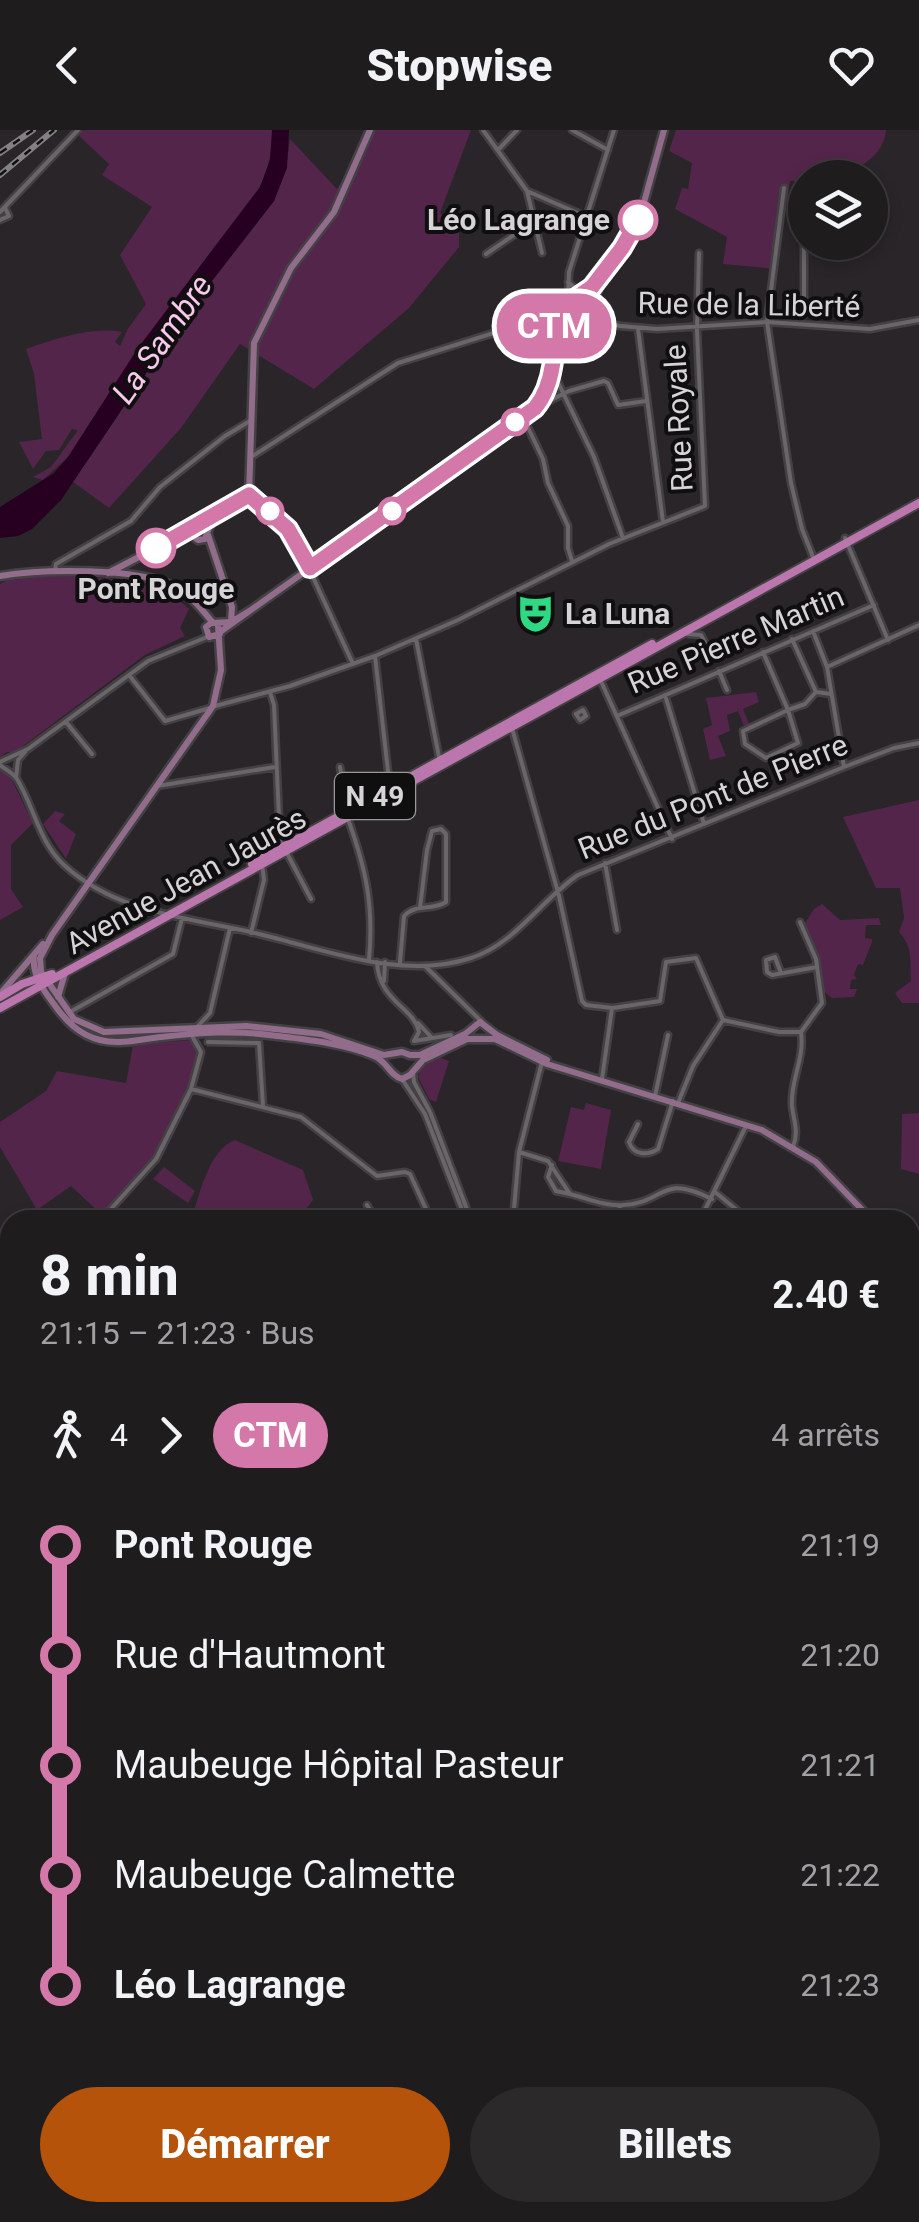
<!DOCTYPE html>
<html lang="fr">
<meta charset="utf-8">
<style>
body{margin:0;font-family:Roboto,sans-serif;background:#2c292b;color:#f1f3f6;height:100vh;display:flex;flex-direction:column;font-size:38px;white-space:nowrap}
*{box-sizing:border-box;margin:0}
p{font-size:32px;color:#a1a1a4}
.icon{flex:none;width:55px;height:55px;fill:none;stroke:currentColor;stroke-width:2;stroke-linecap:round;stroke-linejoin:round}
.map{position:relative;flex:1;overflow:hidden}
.panel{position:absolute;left:0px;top:1080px;width:920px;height:1012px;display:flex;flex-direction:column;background:#1f1c1e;border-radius:30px 30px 0 0;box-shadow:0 5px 15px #0003,0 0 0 2px #3c3a3c}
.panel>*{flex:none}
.badge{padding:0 20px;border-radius:32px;font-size:35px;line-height:65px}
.fabs{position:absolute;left:788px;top:30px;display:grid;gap:20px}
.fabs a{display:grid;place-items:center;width:100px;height:100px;border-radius:50%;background:#1f1c1e;box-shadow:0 5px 15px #0003,0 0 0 2px #3c3a3c;font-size:50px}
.map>.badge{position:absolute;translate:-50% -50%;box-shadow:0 0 0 5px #fff}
.legs{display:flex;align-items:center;gap:15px;height:110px;padding:0 40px;font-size:32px}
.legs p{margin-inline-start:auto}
.headline{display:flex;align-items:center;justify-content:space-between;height:170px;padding:0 40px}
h1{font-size:55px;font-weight:800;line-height:75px}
.button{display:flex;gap:20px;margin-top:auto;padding:20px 40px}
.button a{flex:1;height:115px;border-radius:60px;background:#b45309;color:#fff;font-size:40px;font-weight:800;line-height:115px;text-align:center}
.button a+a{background:#2c292b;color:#f1f3f6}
ul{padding:0 40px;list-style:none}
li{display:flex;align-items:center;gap:35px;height:110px;font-size:38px}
li i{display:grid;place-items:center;width:15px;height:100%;margin:0 12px;background:currentColor}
li i::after{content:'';width:25px;height:25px;margin:-12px;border:8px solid;border-radius:50%;background:#1f1c1e}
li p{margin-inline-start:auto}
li:first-child i{background:linear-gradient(#0000 50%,currentColor 0)}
li:last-child i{background:linear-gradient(currentColor 50%,#0000 0)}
header{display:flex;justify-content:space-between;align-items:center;height:130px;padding:0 40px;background:#1f1c1e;font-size:45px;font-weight:800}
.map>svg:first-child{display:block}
</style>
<header><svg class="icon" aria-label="back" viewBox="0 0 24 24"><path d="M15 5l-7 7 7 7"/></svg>Stopwise<svg class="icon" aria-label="heart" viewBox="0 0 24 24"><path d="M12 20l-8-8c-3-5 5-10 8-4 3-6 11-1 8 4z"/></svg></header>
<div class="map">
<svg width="919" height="2092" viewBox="0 0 919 2092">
<rect width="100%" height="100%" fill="#292528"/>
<!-- green -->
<path fill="#53254a" d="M83 0H272C273 21 268 38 260 57L138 218 68 327 43 350 33 347 51 337 78 300 72 299 59 320 46 321 33 339 19 312 42 309 34 244 26 219C54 209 92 196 122 202L115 212 120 216 127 200 146 174 120 125 152 77 102 45 109 34 79 6Z
M373 0H471L440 83 459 96V117L409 178 314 259 240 214 181 298 109 378 73 352 184 187 274 71 286 38 290 9 337 59 364 20Z
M676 0H886C882 43 819 52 790 51L776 139 723 134 727 107 675 79 682 58 688 59 692 33 669 21Z
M11 448C60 445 153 442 189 479L180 498 185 506 145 525 15 622H7L0 627V454Z
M756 562 759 572 743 579 749 594 744 596 738 581 727 585 730 601 718 606 726 626 710 630 703 599 712 595 706 568Z
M0 640 10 646 33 693 11 715V759L23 777 0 790Z
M919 670V873H902L895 863 911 851C910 831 913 817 899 802L904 788 900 758H876L843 687Z
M55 681 65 684 59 691 76 704 66 729 43 694Z
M822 774 840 790 879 788 881 795H866L865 808 872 809V812L863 835 858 834 854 845 857 849 851 850 850 859H857L854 867 832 868 823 861 819 831 805 793 814 779Z
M190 910 198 921 188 961 158 1022 102 1085 71 1056 37 1080 0 1017V992L46 961 57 941 126 953 133 915Z
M436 926 449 931 436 972 429 969 418 947 422 935Z
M586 973 611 980 601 1039 558 1031 571 977 584 980Z
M919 983V1044L901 1039 902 984Z
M235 1010 303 1040 313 1070 297 1090H191C200 1065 208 1020 235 1010Z
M164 1037 195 1061 188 1073 153 1049Z
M910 1122 919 1127V1304L910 1300Z
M0 1545 10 1602V2082L64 2083 43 2092H0Z
M910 1898 919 1903V1978L910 1979Z
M910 2025 919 2040V2092H788L785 2083 910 2082Z
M638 2083V2082L711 2083 704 2085 705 2092H640Z"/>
<!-- water -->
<path fill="#270021" d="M272 0H289L287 38 274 71 184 187 61 370 32 399 18 406 0 408V377L54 343 68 327 138 218 260 57 270 30Z"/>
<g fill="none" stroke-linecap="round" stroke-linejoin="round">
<!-- stream -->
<path stroke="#270021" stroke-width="2.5" d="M0 1804 10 1809
M0 1880 10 1886
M918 1894H919
M910 1899 913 1898"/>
<defs>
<path id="street" d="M483 0 527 61 587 87
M572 0 608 20
M498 20 517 0
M784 58 767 192 791 353 802 399 813 427
M527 61 542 123
M0 82 78 0
M0 90 9 86 5 78
M486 124 533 92
M568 152 577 160 585 161
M568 171 569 142 614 0
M593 174 592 184 597 192
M804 185V107
M578 186 620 196 657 199 767 192 870 199 919 190
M638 199 663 392
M553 242 594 327 623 408
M541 275 569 261 604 251 608 253 618 275 646 271
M523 287 543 329 548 353 568 396V418L572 431
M251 327 398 233 554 184
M250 366 295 408 353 534
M845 408 888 510
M55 441 56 434 131 391 160 357 225 306 250 291
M813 501 827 537 844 637
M687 504 701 505 706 515
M416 509 439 627
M792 509 816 562
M763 522 788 580 743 601 745 614 766 628 798 613 788 580 805 574 816 562 831 564
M375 526 390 659
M827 537 919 495
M719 541 727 560
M129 545 165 591 210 578
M600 549 672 709
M270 562 274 575 280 710 311 769
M665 565 704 694
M215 576 290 556 375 526 458 490 609 414 705 376 697 201 699 123
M583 580 586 586 580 590 576 584Z
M617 586 874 475
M66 592 92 624
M512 598 559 766 582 871 586 875 612 878 602 949
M0 632 28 619 148 531 207 507
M0 635C6 640 12 642 17 649 34 677 39 712 64 735 116 783 190 788 255 803 324 819 401 851 471 828 515 814 541 770 578 745L844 637 894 618 919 613
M340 637 347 680
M16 648 18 630 25 622
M157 656 275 637
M348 689C366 739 374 776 369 830
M605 733 617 800
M800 792 816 829 822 873 801 902
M251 803 264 750 262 734
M377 832C379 872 414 877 419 902L414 911 451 905
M400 832 404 786C416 773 433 781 446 772V704L441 699 432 701 427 720 420 778
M425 836 482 892
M781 843 775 827 766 830 767 842 772 845 817 837
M384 851 385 832
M613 878 660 871 666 832 696 828 723 890 779 902H801
M70 882 173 824 182 788
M418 893 432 908
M198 896 210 883 230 798
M208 912 259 913 263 976
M413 942 414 952 430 982 471 1090
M402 949 425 984 466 1090
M191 959 301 987 377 1046 405 1042 410 1044 431 1090
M655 966 668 905
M678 973 693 936 723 890
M638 994 629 1012C633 1025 647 1026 658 1019L673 971
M793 1017C799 1001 794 993 792 976 790 950 805 929 801 902
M519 1022 548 1031 570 1064C586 1068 607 1077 624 1075 667 1072 660 1043 712 1069
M552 1035 548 1047 556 1061 570 1064
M715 1062 749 1090
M367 1075 376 1090
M101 1090 156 1029 191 959 201 922 191 904
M513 1090 519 1022 542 932
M617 1090 620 1076
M700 1090 746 996
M0 1169 10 1164
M0 1233 10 1230
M0 1296 10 1293
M910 1322 919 1326
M0 1345 10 1341
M910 1355 919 1339
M0 1439H10
M910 1847 914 1855 910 1864
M910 1894 919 1898
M155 2092 179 2082"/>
<path id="secondary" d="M556 189 566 192 595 171 599 155 641 83 664 0
M552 212 556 180 593 157 600 148
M199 394 249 365 254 213 291 138 334 82 370 0
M207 399 197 395 193 406 198 410 205 409 213 387
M208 405 232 477 231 492
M108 443 193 399
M0 446C41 439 136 437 173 456 190 464 201 478 213 493
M220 502 535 278C558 251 548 212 566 192
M220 504 209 507 206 497 211 493 231 492 251 480
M52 805 40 828 41 842 74 889 104 902 246 896 321 904 384 925 402 922 410 925H420L465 904 480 892 497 905 547 930
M52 805 213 576 221 540 218 495
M34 825C32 845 42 858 53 873 65 890 79 905 100 910 120 915 142 909 161 907 197 903 233 900 269 905 301 909 344 913 374 926 387 931 389 945 402 949L410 945 423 930 467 909H495L547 934 762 1000 816 1032 872 1090
M0 864 43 814
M58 867 65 843
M910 1115 919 1120"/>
<path id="primary" d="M401 652 652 514
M252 734 372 668
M0 867 22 854 52 844
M0 878 919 373
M0 1178 10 1198
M301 2082 303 2092"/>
</defs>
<!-- street casing -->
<use href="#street" stroke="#444144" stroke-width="9"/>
<!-- secondary casing -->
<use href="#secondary" stroke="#444144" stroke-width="11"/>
<!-- primary casing -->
<use href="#primary" stroke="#444144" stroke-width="12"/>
<!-- street -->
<use href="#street" stroke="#696568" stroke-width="4"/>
<!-- secondary -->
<use href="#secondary" stroke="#926d8b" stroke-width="6"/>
<!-- primary -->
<use href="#primary" stroke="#bb76ae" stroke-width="8"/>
<defs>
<path id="rail" d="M0 23 33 0
M0 45 54 0"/>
</defs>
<!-- rail casing -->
<use href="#rail" stroke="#848183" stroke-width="6"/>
<!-- rail -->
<use href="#rail" stroke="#100f10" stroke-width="2.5" stroke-dasharray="8" stroke-linecap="butt"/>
</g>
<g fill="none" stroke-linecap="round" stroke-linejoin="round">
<defs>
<path id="line-1" d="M156 418 249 365 288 399 310 438 535 278C556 253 555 213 555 182L592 157 622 118 638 90"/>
</defs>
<!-- line-1 casing -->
<use href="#line-1" stroke="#fff" stroke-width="22"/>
<!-- line-1 -->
<use href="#line-1" stroke="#d378a9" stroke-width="15"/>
</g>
<!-- icons -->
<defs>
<symbol id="theatre-bare" viewBox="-9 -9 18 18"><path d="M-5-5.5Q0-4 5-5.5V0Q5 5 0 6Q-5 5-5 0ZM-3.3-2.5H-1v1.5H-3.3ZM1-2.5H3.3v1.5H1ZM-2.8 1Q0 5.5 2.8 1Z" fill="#2fd883" stroke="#100f10" stroke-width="2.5" paint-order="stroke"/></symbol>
</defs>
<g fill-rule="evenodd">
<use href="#theatre-bare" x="508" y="456" width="55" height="55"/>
</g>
<!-- markers -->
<g fill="#fff" stroke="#d378a9" stroke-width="5">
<circle cx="638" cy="90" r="18"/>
<circle cx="515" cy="292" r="12"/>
<circle cx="270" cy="381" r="12"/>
<circle cx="392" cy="381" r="12"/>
<circle cx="156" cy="418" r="18"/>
</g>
<g text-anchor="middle" stroke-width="8" stroke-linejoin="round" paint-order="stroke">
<!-- shield labels -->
<rect fill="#100f10" stroke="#9b999b" stroke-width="2.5" x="335" y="643" width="80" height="46" rx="8"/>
<g font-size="28" font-weight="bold" fill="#d6d4d6">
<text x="375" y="676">N 49</text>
</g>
<!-- stop labels -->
<g font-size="30" font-weight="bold" fill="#d6d4d6" stroke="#100f10" text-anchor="end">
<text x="610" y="100">Léo Lagrange</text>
<text x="156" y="469" text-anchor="middle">Pont Rouge</text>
</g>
<!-- street labels -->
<g font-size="30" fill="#d6d4d6" stroke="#100f10">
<text transform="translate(749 175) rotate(1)" y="10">Rue de la Liberté</text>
<text transform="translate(679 288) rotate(-93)" y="10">Rue Royale</text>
<text transform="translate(736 510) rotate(-23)" y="10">Rue Pierre Martin</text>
<text transform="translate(713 667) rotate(-22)" y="10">Rue du Pont de Pierre</text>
<text transform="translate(186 751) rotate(-29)" y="10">Avenue Jean Jaurès</text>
</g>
<!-- poi labels -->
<g font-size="30" font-weight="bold" fill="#d6d4d6" stroke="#100f10" text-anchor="start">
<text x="565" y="494">La Luna</text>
</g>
<!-- water labels -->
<g font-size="32" font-style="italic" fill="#f7c8eb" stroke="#100f10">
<text transform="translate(162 209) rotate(-55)" y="11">La Sambre</text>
</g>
</g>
</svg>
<div class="fabs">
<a><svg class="icon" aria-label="layers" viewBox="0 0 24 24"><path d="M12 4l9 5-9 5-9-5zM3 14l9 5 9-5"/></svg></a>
</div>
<b class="badge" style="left:554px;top:196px;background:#d378a9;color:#fff">CTM</b>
<section class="panel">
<div class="headline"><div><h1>8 min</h1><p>21:15 – 21:23 · Bus</p></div><b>2.40 €</b></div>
<div class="legs"><svg class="icon" aria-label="walk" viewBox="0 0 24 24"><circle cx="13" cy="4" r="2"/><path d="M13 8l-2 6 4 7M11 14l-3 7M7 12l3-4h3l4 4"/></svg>4<svg class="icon" aria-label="forward" viewBox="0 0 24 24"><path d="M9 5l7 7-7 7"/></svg><b class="badge" style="background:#d378a9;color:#fff">CTM</b><p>4 arrêts</p></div>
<ul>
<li><i style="color:#d378a9"></i><b>Pont Rouge</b><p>21:19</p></li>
<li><i style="color:#d378a9"></i><span>Rue d'Hautmont</span><p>21:20</p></li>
<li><i style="color:#d378a9"></i><span>Maubeuge Hôpital Pasteur</span><p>21:21</p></li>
<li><i style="color:#d378a9"></i><span>Maubeuge Calmette</span><p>21:22</p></li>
<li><i style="color:#d378a9"></i><b>Léo Lagrange</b><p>21:23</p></li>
</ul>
<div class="button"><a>Démarrer</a><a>Billets</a></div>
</section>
</div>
